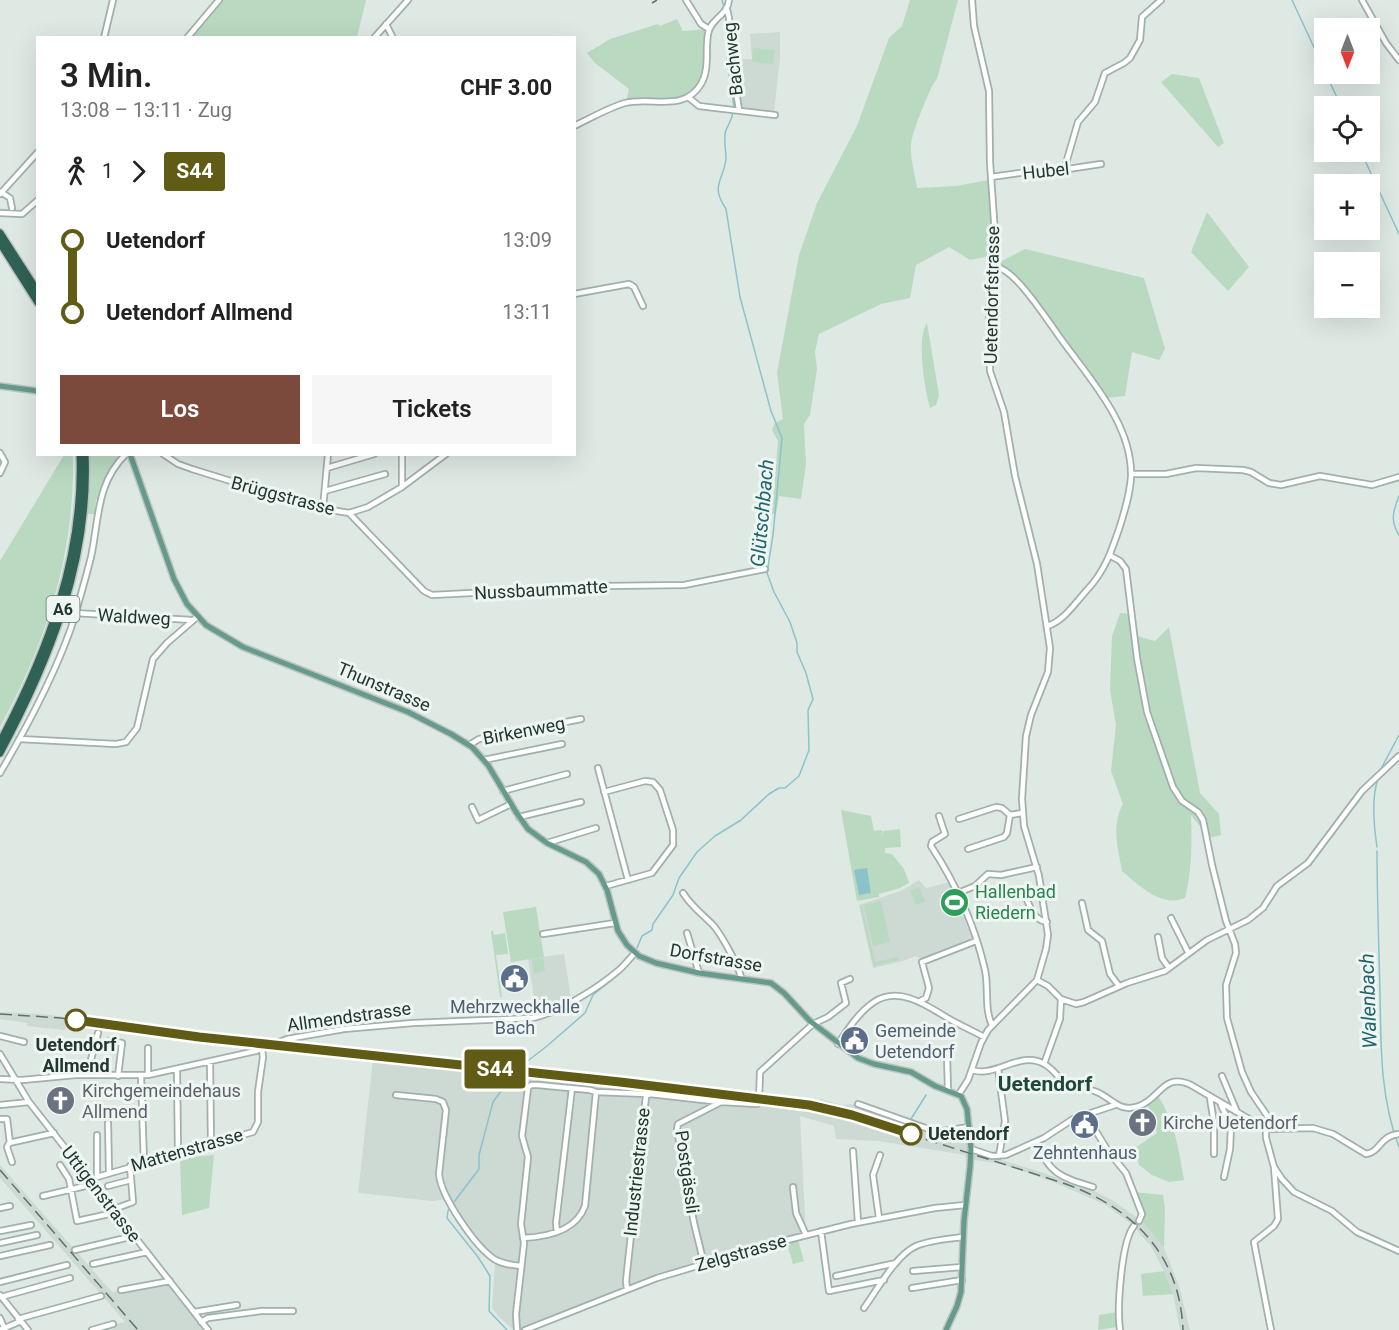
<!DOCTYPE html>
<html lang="de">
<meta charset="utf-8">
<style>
body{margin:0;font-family:Roboto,sans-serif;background:#f6f6f6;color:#222;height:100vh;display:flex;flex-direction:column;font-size:22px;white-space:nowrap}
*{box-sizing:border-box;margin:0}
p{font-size:20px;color:#767676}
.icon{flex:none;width:33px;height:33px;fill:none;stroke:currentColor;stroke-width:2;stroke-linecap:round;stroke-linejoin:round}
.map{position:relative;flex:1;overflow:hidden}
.drawer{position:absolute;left:36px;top:36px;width:540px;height:420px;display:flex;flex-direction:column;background:#fff;border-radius:0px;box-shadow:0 6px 24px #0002}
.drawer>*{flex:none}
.badge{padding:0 12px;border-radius:4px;font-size:21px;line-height:39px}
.needle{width:39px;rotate:180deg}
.tools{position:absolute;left:1314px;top:18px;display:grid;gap:12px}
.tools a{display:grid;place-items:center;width:66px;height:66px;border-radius:0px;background:#fff;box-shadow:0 6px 24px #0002;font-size:30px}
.map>.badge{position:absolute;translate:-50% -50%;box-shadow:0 0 0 3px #fff}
.legs{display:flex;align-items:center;gap:9px;height:66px;padding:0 24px;font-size:20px}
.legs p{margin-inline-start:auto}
.overview{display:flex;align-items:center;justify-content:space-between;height:102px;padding:0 24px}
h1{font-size:33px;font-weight:600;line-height:45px}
.button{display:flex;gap:12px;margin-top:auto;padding:12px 24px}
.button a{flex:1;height:69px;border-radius:0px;background:#7b4a3d;color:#fff;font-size:24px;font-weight:600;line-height:69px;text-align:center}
.button a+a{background:#f6f6f6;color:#222}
ul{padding:0 24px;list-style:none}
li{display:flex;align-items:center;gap:21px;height:72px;font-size:22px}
li i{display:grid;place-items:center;width:9px;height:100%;margin:0 8px;background:currentColor}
li i::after{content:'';width:15px;height:15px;margin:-8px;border:4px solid;border-radius:50%;background:#fff}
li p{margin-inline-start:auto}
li:first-child i{background:linear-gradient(#0000 50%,currentColor 0)}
li:last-child i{background:linear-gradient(currentColor 50%,#0000 0)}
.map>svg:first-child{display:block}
</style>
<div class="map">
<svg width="1399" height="1330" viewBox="0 0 1399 1330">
<rect width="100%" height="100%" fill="#dfe9e4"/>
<!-- built -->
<path fill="#cdd9d3" d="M780 32V58L774 113 739 108 732 59H752L750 34Z
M919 880 926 888 950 882 972 939 922 960 916 956 903 961 873 968 859 905 903 890Z
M564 954 571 998 551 1010 537 1015 528 959Z
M0 1012 42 1014 262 1042 665 1085 762 1098 819 1101 821 1099 842 1105 858 1104 970 1145 972 1151 1044 1173 1094 1191 1112 1200 1143 1222 1164 1248 1179 1286 1190 1330H1180L1173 1294 1164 1271 1152 1248 1136 1229H1133L1130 1223 1104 1204 1051 1181 1004 1165 965 1158V1155L878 1141 836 1139 834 1126 800 1116 806 1235 657 1278 525 1330H514L499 1317 492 1308 495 1262 490 1259 447 1199 433 1201 358 1193 373 1060 99 1030 66 1027 65 1030 35 1027 27 1026V1023L0 1019Z
M0 1165 112 1292 170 1281 208 1330H92L125 1322 0 1178Z"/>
<!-- green -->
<path fill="#b9d9c0" d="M219 0H366L357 37 185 38Z
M910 0H958L937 79C931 84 911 135 911 145 910 159 915 174 917 188L956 186 988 180 995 255 970 260 949 247 916 265 910 298 881 304 819 334 815 352 817 369 810 415 804 424 806 464 801 499 779 496 776 514H772L778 441 772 430 775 423 783 419 777 373 799 255 817 203 857 126 889 38 902 26Z
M677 19 683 31 709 29 707 63 702 83 684 99 643 101 627 98 629 89 595 63 587 53 610 39 658 24 660 26Z
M753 48 775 50 773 64 752 62Z
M1172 74 1199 78 1224 143 1218 147 1161 82Z
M1207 212 1249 267 1228 291 1191 252Z
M1025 249 1144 278 1165 349 1159 360 1132 352 1125 396 1107 398 1074 355 1031 293 998 263Z
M927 323 939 395 936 405 930 408C925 391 916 338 927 323Z
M64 455H73C75 553 47 641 0 727V561Z
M89 455H122L107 474 99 499H96L95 514H87Z
M1120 613 1131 614 1134 635 1155 641 1169 627 1200 793 1219 814 1221 835 1209 838 1191 815C1192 844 1192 870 1185 898 1162 908 1138 885 1122 871 1118 848 1111 826 1123 804L1111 771 1116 725 1110 690 1112 636Z
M841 810 871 816 874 831 882 830 883 836V831L900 829 901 847 885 848V853L892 854 904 869 909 883 900 888 879 894V897L857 901Z
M919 887 925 901 916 905 910 891Z
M881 901 890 942 873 946 864 905Z
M860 906H862L875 962 898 957 899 960 876 965 874 968Z
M536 907 544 957 511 962 503 912Z
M491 931H493L494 935 505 933 508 954 496 955 502 997H500Z
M543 958 545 971 534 973 532 960Z
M1156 1093C1174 1118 1179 1150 1184 1180L1169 1182 1152 1175 1139 1165 1135 1148 1157 1133 1147 1102Z
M214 1155 209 1208 182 1215 180 1158Z
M1133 1192 1163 1195 1165 1209 1164 1248 1143 1222Z
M798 1240 804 1261 793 1264 787 1244Z
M1164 1271 1173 1294 1143 1296 1141 1274Z
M1117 1312V1327L1098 1330 1099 1315Z"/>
<!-- water -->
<path fill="#8ac3cb" d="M867 868 871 893 859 895 854 870Z"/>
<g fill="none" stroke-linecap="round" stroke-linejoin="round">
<!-- stream -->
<path stroke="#8ac3cb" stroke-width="1.5" d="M722 0 724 8
M1292 0 1324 69
M728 38 727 60 734 107
M1326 74 1341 106
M1361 152 1399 234
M1399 496C1393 511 1390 521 1399 535
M1382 767 1399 735
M1377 847C1374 827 1371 798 1378 779
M1377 851C1377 899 1379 946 1380 993 1381 1046 1380 1098 1399 1147
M637 948 642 936 652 930 653 924 673 895 679 878 697 852 715 836 741 820 769 794 779 788H785L799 776 809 750 808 710 813 699 806 673 797 652V643L790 622 774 592 767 573 773 535 782 438 771 411 740 297 726 209C710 185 723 182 726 159 726 150 723 138 726 130 729 123 732 120 733 112
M516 1070 547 1046 585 1013 593 995 619 974
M911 1119 926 1095
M454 1202 479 1169V1155L493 1102 513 1075
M450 1207 448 1211 447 1218 478 1257 490 1276 489 1311 507 1330"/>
<defs>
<path id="minor" d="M686 0 701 24 709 29
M1362 0 1386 43 1399 60
M727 9 729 18 731 59 739 110
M386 24 393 38
M104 38 113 0
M187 38 219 0
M374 38 408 0
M688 97 699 106 775 115
M574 126C591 118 608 108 625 103 651 96 684 113 701 84 710 69 705 50 708 34 710 19 728 15 729 0
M1064 170 1078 122 1095 102 1105 73 1124 63 1130 58 1140 40 1142 17 1161 0
M991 177 1042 170 1068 169 1101 164
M1 192 10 198 12 208
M0 194 38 152
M0 213 22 214 38 200
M996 267C1014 269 1043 314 1054 329 1083 372 1133 421 1131 477 1130 494 1125 510 1120 526 1112 550 1105 571 1087 590 1076 602 1063 622 1047 626
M574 294 629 284 634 287 643 306
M0 453 5 462 0 473
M163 454 178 464 192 469 314 507 349 513 368 507 402 487 446 454
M327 468 374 454
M1131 474H1166L1196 468 1243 470 1251 472 1269 483 1281 485 1320 476 1372 485 1399 477
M402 487V454
M325 491 385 474
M323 508 328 454
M349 513 424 591 432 595 604 586 684 585 765 569
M1111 556 1120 561 1126 569 1137 658 1147 712 1173 787 1182 801 1198 812 1203 820 1212 865 1226 921 1235 944 1236 953 1226 985 1227 1018 1242 1072 1251 1092 1268 1117 1269 1125 1266 1129V1138L1274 1167 1278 1219 1274 1226 1254 1242 1271 1330
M75 613 192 620
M19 739 116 744 126 742 137 728 153 659 167 643 197 617
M469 745 479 739 581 719
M484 760 562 744
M598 768 628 880
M0 773C27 727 53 679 71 628 78 605 85 581 91 557 99 520 96 483 126 454
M503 791 567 774
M604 792 645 781 653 782 660 790 673 830V845L652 873 606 886
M472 807 478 820 511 804
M939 816 945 834 932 842 931 846C956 884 975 926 985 970 989 988 984 1008 992 1025
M519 817 581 802
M959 819 996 807 1002 808 1010 815 1022 813
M547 843 596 828
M968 849 1004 837 1007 833 1010 815
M683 893C692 907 701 913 712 924 720 932 740 968 741 978
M958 893 975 886 988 874 1001 875 1037 867
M1024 893C1030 905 1032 920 1047 922
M1082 903 1088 930 1102 941 1110 974 1119 986
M1171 918 1188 952
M687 933 699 973
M543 934 615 923
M1158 937 1162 958 1169 968
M1037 980 1048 986 1061 999 1076 1004 1084 1002 1127 983 1165 971 1207 940 1248 920 1263 908 1277 886 1308 863 1362 791 1399 756
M920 1001 926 998 929 988 922 962 976 941
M0 1036 24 1042
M110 1041 122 1043 118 1076
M838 1044C848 1029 859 1012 874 1002 900 985 929 1007 951 1020 962 1026 973 1031 984 1037
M0 1054 29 1102 208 1330
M947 1056 948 1090
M210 1062 211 1144
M1044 1064 1060 1019 1061 999
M998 1068 1005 1121 999 1156
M177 1070 178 1153
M972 1070C997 1078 1020 1049 1046 1065 1055 1071 1061 1081 1070 1088 1078 1090 1089 1088 1097 1092 1113 1099 1119 1113 1139 1106 1160 1099 1163 1072 1191 1085L1266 1129 1313 1128 1333 1134 1366 1154C1381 1152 1379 1136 1399 1134
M87 1075 98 1033
M148 1075V1048
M141 1076 144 1163
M1222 1076 1237 1112
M0 1079 22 1080 76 1075H148L256 1051 287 1039 344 1029 413 1023 533 1018C560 1012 598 988 619 970 625 965 630 958 635 953
M959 1094 968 1080 981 1043 988 1030 1037 980 1046 949 1048 935 1039 876 1024 826 1022 799 1026 736 1031 715 1048 672 1050 648 1037 564 1015 476 1004 412 990 371 989 304 996 267V249L990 162 989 91 974 26 972 0
M396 1095 436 1099 443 1102 446 1110 439 1174C441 1197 475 1246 494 1259 502 1264 511 1265 521 1266
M1210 1098 1214 1123V1154
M858 1104 937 1132 969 1127
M0 1105 29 1102
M1221 1105 1231 1126 1230 1149 1224 1177
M1086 1115 1108 1151 1126 1173 1142 1214 1139 1221
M0 1119H7L10 1143
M108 1123 109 1172
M97 1135V1176
M1037 1142C1048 1174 1063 1178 1093 1187
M971 1149 992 1156 1006 1155 1044 1138 1073 1119 1115 1105
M853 1151 858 1222
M12 1162 7 1147 9 1143 54 1133
M60 1165 69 1179 77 1221 109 1214 115 1211
M1274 1167 1282 1179 1294 1192 1332 1211 1357 1232 1399 1251
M90 1179 253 1132 258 1122V1092L263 1057 262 1049
M108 1186 131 1180
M793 1187 796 1213 806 1235
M43 1196 94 1184
M0 1208 10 1206
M117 1208 133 1202 130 1166
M879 1218 873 1175 880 1155
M0 1231 31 1225
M821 1231 829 1291 884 1280
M557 1232 556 1223 572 1088
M523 1238C546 1237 576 1231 585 1206L596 1092
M0 1243 37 1235
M75 1250 134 1236
M0 1256 50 1245
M93 1264 147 1252
M704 1264 694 1223 677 1129 678 1124 721 1102 757 1104 759 1100 760 1072 813 1024 828 1017 846 1003 841 983 850 979
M913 1271 962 1267
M836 1276 896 1263
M0 1282 67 1265
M912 1288 962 1280
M627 1289 626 1281 646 1096 650 1094 721 1102
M121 1290 170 1281
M0 1295 28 1330
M1 1297 70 1278
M864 1308C877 1290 896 1255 916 1246 930 1240 948 1239 963 1237
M194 1312 237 1305
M0 1318 5 1330
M18 1319 101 1296
M201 1322 208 1318 261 1311H293
M0 1330 21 1321
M92 1330 113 1324
M517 1330 516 1314 524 1243 521 1224 528 1157 522 1136 528 1088 531 1085H538L590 1090 596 1092 647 1094
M525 1330 657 1278 771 1244 851 1224 935 1208 965 1205
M1120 1330C1117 1310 1121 1241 1134 1226"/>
<path id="major" d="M0 386 38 391
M130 454 174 579 187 604 206 625 243 647 408 712 451 734 472 747 488 765 516 812 528 829 547 843 586 862 599 874 607 890 618 931 627 945 639 956 656 963 699 973 771 983 784 993 810 1021 858 1058 874 1064 911 1072 935 1086 961 1096 967 1109 971 1149 970 1167 964 1221 961 1292 957 1306 946 1330"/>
<path id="highway" d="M0 233 38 292
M0 243 38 303
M0 742C47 653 84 557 80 454
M0 753C49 661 90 561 85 454"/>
</defs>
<!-- minor casing -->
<use href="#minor" stroke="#a2b0ab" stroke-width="8"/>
<!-- major casing -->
<use href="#major" stroke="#bcc3c1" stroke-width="8"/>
<!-- highway casing -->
<use href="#highway" stroke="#bcc3c1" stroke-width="10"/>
<!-- minor -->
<use href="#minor" stroke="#fff" stroke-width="4.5"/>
<!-- major -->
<use href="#major" stroke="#669b8c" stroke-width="5"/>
<!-- highway -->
<use href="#highway" stroke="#2f6155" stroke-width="7"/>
<!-- rail -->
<path stroke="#5b736c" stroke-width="1.5" stroke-dasharray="12 6" stroke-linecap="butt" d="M652 3 657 0
M0 1014 61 1018 199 1037 642 1085 809 1105 837 1111 1063 1183C1132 1207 1180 1254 1183 1330
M0 1170 138 1330"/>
</g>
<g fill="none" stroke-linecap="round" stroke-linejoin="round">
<defs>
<path id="line-1" d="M76 1020 199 1037 620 1082 809 1105 852 1115 911 1134"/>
</defs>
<!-- line-1 casing -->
<use href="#line-1" stroke="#fff" stroke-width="14"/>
<!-- line-1 -->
<use href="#line-1" stroke="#605b15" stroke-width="9"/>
</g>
<!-- icons -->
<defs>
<symbol id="stadium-disc" viewBox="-11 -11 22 22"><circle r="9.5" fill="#2e9e5b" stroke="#eff6f2"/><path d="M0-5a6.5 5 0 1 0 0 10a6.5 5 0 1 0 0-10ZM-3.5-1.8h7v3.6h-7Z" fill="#fff"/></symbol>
<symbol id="civic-disc" viewBox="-11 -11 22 22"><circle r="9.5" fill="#5c6f8a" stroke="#eff6f2"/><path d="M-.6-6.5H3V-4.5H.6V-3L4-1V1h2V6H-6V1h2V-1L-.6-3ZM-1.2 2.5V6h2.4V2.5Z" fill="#fff"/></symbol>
<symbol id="church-disc" viewBox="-11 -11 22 22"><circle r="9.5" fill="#6b7280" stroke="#eff6f2"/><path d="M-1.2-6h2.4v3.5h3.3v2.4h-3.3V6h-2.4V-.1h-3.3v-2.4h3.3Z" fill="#fff"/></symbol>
</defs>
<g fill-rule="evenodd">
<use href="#stadium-disc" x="938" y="886" width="33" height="33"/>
<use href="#civic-disc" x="498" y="962" width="33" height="33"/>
<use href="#civic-disc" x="838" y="1024" width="33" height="33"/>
<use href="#church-disc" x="44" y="1084" width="33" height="33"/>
<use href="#church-disc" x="1126" y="1106" width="33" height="33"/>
<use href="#civic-disc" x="1068" y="1108" width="33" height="33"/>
</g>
<!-- markers -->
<g fill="#fff" stroke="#605b15" stroke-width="3">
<circle cx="76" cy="1020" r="10"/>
<circle cx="911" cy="1134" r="10"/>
</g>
<g text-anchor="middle" stroke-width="6" stroke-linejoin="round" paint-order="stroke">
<!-- shield labels -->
<rect fill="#eff6f2" stroke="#5f706b" stroke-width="1.5" x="46.5" y="596" width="33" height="26" rx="4.5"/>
<g font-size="16" font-weight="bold" fill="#213731">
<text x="63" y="615">A6</text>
</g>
<!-- street labels -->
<g font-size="18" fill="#213731" stroke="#eff6f2">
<text transform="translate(733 59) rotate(-96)" y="6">Bachweg</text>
<text transform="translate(1046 171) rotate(-6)" y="6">Hubel</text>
<text transform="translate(992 295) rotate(-89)" y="6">Uetendorfstrasse</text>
<text transform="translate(283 496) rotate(15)" y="6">Brüggstrasse</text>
<text transform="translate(541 590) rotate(-3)" y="6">Nussbaummatte</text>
<text transform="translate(134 617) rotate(3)" y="6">Waldweg</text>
<text transform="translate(384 687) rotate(23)" y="6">Thunstrasse</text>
<text transform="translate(524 731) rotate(-11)" y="6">Birkenweg</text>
<text transform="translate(716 958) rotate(10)" y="6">Dorfstrasse</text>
<text transform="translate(349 1017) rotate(-8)" y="6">Allmendstrasse</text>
<text transform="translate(187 1150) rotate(-16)" y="6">Mattenstrasse</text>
<text transform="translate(637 1172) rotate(-84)" y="6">Industriestrasse</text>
<text transform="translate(687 1172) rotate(82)" y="6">Postgässli</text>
<text transform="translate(101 1194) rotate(52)" y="6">Uttigenstrasse</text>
<text transform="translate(741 1253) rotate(-16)" y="6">Zelgstrasse</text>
</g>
<!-- leisure labels -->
<g font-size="18" fill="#27864d" stroke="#eff6f2" text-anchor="start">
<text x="975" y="898">Hallenbad<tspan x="975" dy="21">Riedern</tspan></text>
</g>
<!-- service labels -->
<g font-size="18" fill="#4e5e75" stroke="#eff6f2">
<text x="515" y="1013">Mehrzweckhalle<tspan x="515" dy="21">Bach</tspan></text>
<text x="875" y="1037" text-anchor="start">Gemeinde<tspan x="875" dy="21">Uetendorf</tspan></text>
<text x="1085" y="1159">Zehntenhaus</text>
</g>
<!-- stop labels -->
<g font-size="18" font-weight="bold" fill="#213731" stroke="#eff6f2">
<text x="76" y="1051">Uetendorf<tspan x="76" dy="21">Allmend</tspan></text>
<text x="928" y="1140" text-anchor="start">Uetendorf</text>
</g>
<!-- worship labels -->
<g font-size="18" fill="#5b616d" stroke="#eff6f2" text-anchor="start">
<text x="82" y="1097">Kirchgemeindehaus<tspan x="82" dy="21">Allmend</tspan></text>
<text x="1163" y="1129">Kirche Uetendorf</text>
</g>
<!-- water labels -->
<g font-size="20" font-style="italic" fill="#20656e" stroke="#eff6f2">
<text transform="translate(762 513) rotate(-85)" y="7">Glütschbach</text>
<text transform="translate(1368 1001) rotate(-92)" y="7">Walenbach</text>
</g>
<!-- quarter labels -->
<g font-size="21" font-weight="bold" fill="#1f483c" stroke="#eff6f2">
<text x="1045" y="1091">Uetendorf</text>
</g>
</g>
</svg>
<div class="tools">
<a><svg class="needle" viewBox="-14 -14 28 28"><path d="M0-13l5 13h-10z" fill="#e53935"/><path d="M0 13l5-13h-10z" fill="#767676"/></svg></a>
<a><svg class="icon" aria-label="locate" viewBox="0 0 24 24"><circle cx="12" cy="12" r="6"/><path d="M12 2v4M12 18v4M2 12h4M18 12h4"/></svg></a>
<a>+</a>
<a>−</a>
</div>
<b class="badge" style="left:495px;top:1069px;background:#605b15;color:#fff">S44</b>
<section class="drawer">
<div class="overview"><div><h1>3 Min.</h1><p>13:08 – 13:11 · Zug</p></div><b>CHF 3.00</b></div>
<div class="legs"><svg class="icon" aria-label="walk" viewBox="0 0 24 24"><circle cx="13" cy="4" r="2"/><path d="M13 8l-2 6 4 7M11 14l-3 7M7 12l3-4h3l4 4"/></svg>1<svg class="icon" aria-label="forward" viewBox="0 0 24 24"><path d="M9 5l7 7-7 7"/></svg><b class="badge" style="background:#605b15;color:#fff">S44</b></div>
<ul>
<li><i style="color:#605b15"></i><b>Uetendorf</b><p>13:09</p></li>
<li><i style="color:#605b15"></i><b>Uetendorf Allmend</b><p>13:11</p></li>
</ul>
<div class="button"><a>Los</a><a>Tickets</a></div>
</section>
</div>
